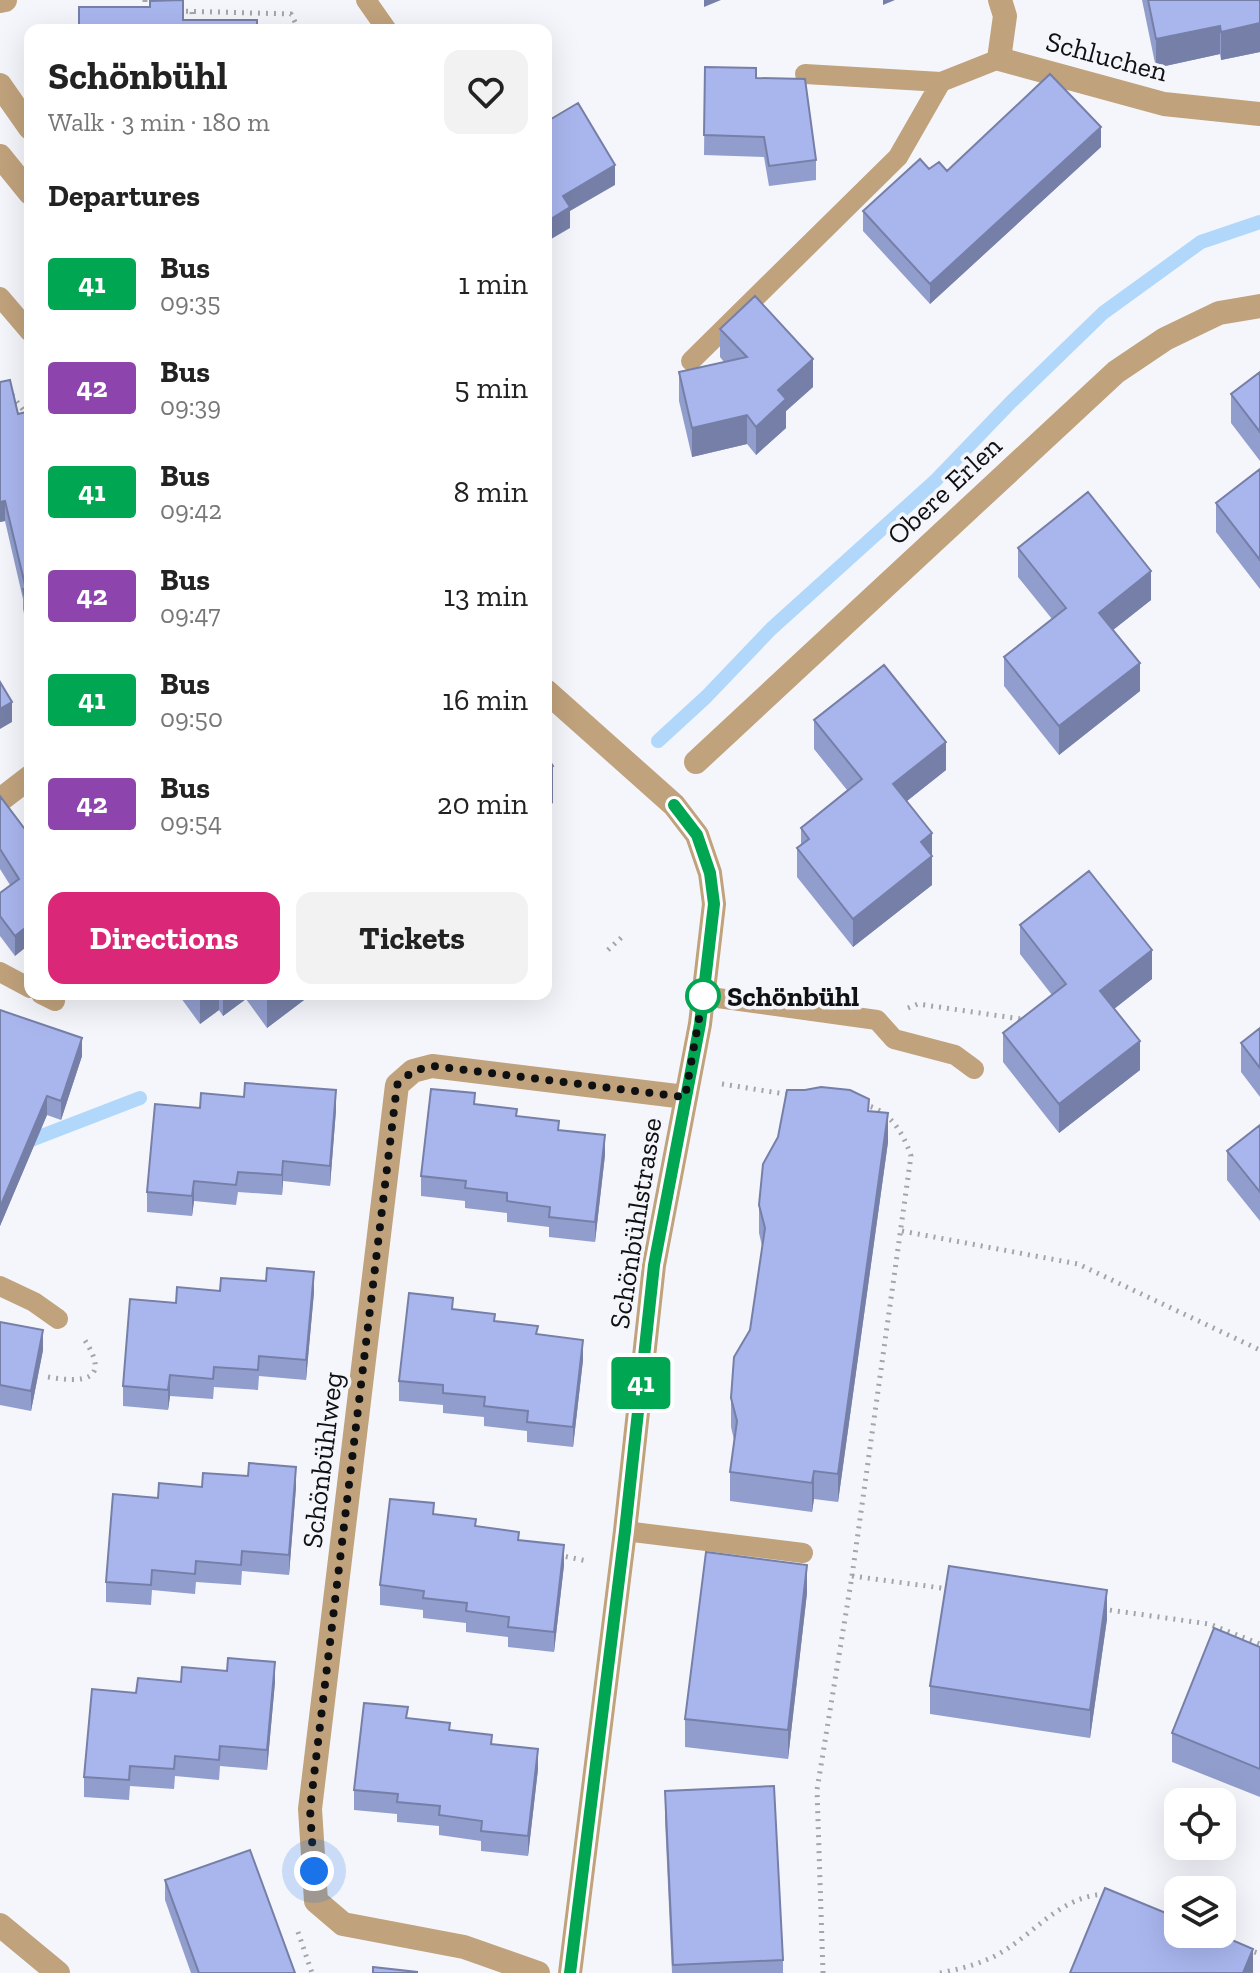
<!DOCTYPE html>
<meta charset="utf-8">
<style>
body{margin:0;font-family:"Zilla Slab",serif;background:#f2f2f2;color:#222;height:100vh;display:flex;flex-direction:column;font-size:30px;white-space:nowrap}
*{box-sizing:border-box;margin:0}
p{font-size:26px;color:#767676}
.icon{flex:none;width:44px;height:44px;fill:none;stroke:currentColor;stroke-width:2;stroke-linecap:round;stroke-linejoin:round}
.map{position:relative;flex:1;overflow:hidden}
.details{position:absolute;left:24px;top:24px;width:528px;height:976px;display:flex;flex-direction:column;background:#fff;border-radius:16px;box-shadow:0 8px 32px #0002}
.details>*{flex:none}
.badge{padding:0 16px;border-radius:6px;font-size:28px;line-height:52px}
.tools{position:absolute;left:1164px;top:1788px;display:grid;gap:16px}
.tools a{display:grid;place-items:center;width:72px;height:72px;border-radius:16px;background:#fff;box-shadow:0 8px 32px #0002;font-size:40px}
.you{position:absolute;width:40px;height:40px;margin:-20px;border:6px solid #fff;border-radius:50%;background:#1a73e8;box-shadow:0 0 0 12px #1a73e833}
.map>.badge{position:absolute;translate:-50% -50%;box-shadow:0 0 0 4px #fff}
h2{padding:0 24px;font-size:30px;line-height:72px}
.round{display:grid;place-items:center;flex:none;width:84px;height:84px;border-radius:16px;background:#f2f2f2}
.overview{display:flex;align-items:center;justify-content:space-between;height:136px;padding:0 24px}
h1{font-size:38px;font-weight:700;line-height:60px}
.action{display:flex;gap:16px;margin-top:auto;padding:16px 24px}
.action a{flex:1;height:92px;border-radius:16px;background:#db2777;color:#fff;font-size:32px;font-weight:700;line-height:92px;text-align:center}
.action a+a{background:#f2f2f2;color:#222}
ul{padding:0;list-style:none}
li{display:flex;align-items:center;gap:24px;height:104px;padding:0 24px}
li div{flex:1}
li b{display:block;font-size:30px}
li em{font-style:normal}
li .badge{min-width:88px;font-weight:700;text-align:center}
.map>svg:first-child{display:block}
</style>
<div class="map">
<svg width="1260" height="1973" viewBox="0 0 1260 1973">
<rect width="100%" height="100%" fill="#f5f6fb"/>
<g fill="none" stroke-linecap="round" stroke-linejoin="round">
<!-- stream -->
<path stroke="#b1d8fb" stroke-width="14" d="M658 741 706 697 771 629 935 481 1011 402 1103 313 1201 242 1260 222
M0 1152 140 1098"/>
<!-- path -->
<path stroke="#a4a5a9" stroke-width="5" stroke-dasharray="2 6" stroke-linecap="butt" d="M145 0V13
M178 11 291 14 299 30
M192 12 193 30
M12 395 30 419
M608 950 623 936
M908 1008 918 1004 1028 1020
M722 1084 791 1095
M902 1231 1078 1264 1260 1350
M48 1377C83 1383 112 1381 84 1339
M558 1555 587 1561
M852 1576 949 1589
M1102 1609 1209 1624 1260 1644
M298 1932 312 1973
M1247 1949 1260 1954
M823 1973 817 1790 852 1576 911 1156C904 1134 889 1109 864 1105
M940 1973C959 1969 977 1965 995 1956 1035 1935 1060 1894 1109 1894"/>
<!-- lane -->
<path stroke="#c0a27c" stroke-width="20" d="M366 0 387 30
M805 74 941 82 999 59
M0 297 30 332
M691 361 898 157 941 82
M0 972 30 988
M41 994 55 1001
M703 996 877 1020 894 1039 955 1055 974 1069
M0 1286 34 1302 58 1319
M625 1531 803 1553"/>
<!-- street -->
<path stroke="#c0a27c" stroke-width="24" d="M1000 0 1005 16 999 59 1164 104 1260 114
M0 1 5 0
M0 85 30 128
M0 156 30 193
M546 691 674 805 697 835 710 873 714 904 700 1024 654 1265 625 1531 570 1973
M696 762 1116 372 1165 339 1219 313 1260 306
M0 800 30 777
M0 1925 58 1973
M538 1973 464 1947 343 1924 316 1901 310 1809 397 1085 413 1071 432 1066 685 1097"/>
</g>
<!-- wall -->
<path fill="#919dcd" d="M1142 0H1260V52L1221 60 1220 54 1156 68Z
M705 67 756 78 816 160V180L769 186 764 157 704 155Z
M1101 147 930 304 863 231V211L929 169 947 171Z
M720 329 813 387 786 411V428L756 455 747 444 692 457 679 401V372L724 362 720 357Z
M1260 372V461L1231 423V394Z
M0 382 18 414 30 411V642L23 609V599L5 521 0 522Z
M1260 469V589L1216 532V503Z
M1018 548 1151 600 1113 630 1140 691 1059 755 1004 686V657L1052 619 1018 577Z
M814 720 946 770 907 801 932 885 853 947 797 877V848L801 846V828L847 790 814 749Z
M0 796 30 836 15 956 0 936V893L10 885 0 869Z
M1020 925 1152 979 1114 1009 1140 1070 1059 1133 1003 1062V1033L1052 995 1020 954Z
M178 994H312L267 1028 246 999 223 1016 219 1010 200 1024Z
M0 1010 82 1056 61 1120 47 1115 0 1226Z
M1260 1028V1097L1241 1072V1043Z
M475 1104 559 1130 605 1155 595 1242 549 1237V1227L507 1222V1213L465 1208V1201L421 1196V1176Z
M200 1108 336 1110 330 1186 283 1181 282 1195 238 1192 236 1205 194 1201 192 1216 147 1212V1192Z
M869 1111 888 1142 838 1502 814 1499 812 1512 730 1501V1472L734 1440 731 1427V1398L750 1330 762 1246 759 1233V1205Z
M1260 1125V1221L1227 1180V1151Z
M220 1291 314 1292 306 1380 259 1376 258 1390 214 1387 213 1399 170 1396 168 1410 123 1406V1386L176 1303Z
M453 1309 538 1335 583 1360 573 1447 527 1442V1431L484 1426V1417L443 1413V1405L399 1401V1381Z
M0 1322 43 1350 31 1411 0 1405Z
M202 1487H296L289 1575 242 1571 241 1585 196 1582 195 1594 152 1590 151 1605 106 1602V1582L158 1498Z
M434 1514 519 1540 564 1565 554 1652 508 1647V1637L466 1632V1623L423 1618V1610L380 1605V1585Z
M807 1593 788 1759 685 1747V1719Z
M1107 1619 1090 1738 930 1714V1686Z
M1260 1647V1797L1172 1762V1733Z
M181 1682H275L267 1770 220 1766 219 1780 175 1776 174 1789 130 1786 129 1800 84 1797V1777L136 1693Z
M408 1718 492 1744 538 1769 528 1856 481 1851V1841L439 1835V1826L397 1822V1814L354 1810V1790Z
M665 1791 783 1960V1973H672L665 1820Z
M165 1880 295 1973H191L165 1900Z"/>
<!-- shaded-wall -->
<path fill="#767fa7" d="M704 0H721L704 7Z
M883 0H895L883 5Z
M1260 23V52L1221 60V32Z
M1220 26V54L1156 68V39Z
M1101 127V147L930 304V284Z
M615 165V185L570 211V228L546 242V222L563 196Z
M813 359V387L786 411V428L756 455V427L778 390Z
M747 415V444L692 457V428Z
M5 501V521L0 522V502Z
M1151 571V600L1099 641V613Z
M1140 663V691L1059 755V726Z
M12 702V722L0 729V709Z
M946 742V770L893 812V784Z
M553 766V803L546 808V772Z
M932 833V885L853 947V919L921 842Z
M30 924V944L15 956V936Z
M1152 950V979L1100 1020V991Z
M200 994H219V1010L200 1024Z
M223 994H246V999L223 1016Z
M267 994H312L267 1028Z
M82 1038V1056L61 1120V1101Z
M1140 1041V1070L1059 1133V1104Z
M336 1090V1110L330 1186V1166Z
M47 1096V1115L0 1226V1207Z
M888 1113V1142L838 1502V1474Z
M605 1135V1155L595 1242V1222Z
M283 1161V1181L282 1195V1175Z
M194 1181V1201L192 1216V1196Z
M314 1272V1292L306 1380V1360Z
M43 1330V1350L31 1411V1391Z
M583 1340V1360L573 1447V1427Z
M170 1375V1396L168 1410V1390Z
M296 1467V1487L289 1575V1555Z
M814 1471V1499L812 1512V1483Z
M564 1545V1565L554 1652V1632Z
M807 1565V1593L788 1759V1730Z
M1107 1590V1619L1090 1738V1710Z
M275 1662V1682L267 1770V1750Z
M538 1749V1769L528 1856V1836Z
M1253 1949V1973H1243Z"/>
<!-- building -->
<path fill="#a9b6ee" stroke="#767fa7" stroke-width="2" d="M183 0V20H257V30H79V7H150V1Z
M1148 0H1260V23L1221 32 1220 26 1156 39Z
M705 67 756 68V78L805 79 816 160 769 166 764 137 704 135Z
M1050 74 1101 127 930 284 863 211 920 159 929 169 939 162 947 171Z
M578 103 615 165 563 196 570 207 546 222V122Z
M755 296 813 359 778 390 786 399 756 427 747 415 692 428 679 372 747 357 720 329Z
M1260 372V432L1231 394Z
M10 380 18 414 30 411V622L23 589H26L5 501 0 502V382Z
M1260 469V560L1216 503Z
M1088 492 1151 571 1099 613 1140 663 1059 726 1004 657 1066 608 1018 548Z
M884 665 946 742 893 784 932 833 921 842 932 856 853 919 797 848 809 839 801 828 862 779 814 720Z
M0 682 12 702 0 709Z
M546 756 553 766 546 772Z
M0 796 30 836V924L15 936 0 916V893L19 879 0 849Z
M1089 871 1152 950 1100 991 1140 1041 1059 1104 1003 1033 1066 984 1020 925Z
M0 1010 82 1038 61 1101 47 1096 0 1207Z
M1260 1028V1068L1241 1043Z
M245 1083 336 1090 330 1166 283 1161 282 1175 238 1172 236 1185 194 1181 192 1196 147 1192 155 1104 200 1108 201 1093 244 1097Z
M821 1087 850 1090 869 1099 868 1111 888 1113 838 1474 814 1471 812 1483 730 1472 737 1421 731 1398 734 1357 750 1330 765 1228 759 1205 763 1164 778 1137 787 1090H805Z
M431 1089 475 1093 474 1104 517 1109 516 1116 559 1121 558 1130 605 1135 595 1222 549 1217 550 1207 507 1201V1193L465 1188 466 1181 421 1176Z
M1260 1125V1192L1227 1151Z
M267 1268 314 1272 306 1360 259 1356 258 1370 214 1367 213 1379 170 1375 168 1390 123 1386 130 1299 176 1303 177 1287 220 1291 221 1278 266 1281Z
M409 1293 453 1298 452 1309 495 1314 494 1321 538 1326 536 1334 583 1340 573 1427 527 1422 528 1411 484 1406 485 1397 443 1393V1385L399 1381Z
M0 1322 43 1330 31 1391 0 1385Z
M249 1463 296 1467 289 1555 242 1551 241 1565 196 1561 195 1574 152 1570 151 1585 106 1582 113 1494 158 1498 159 1483 202 1487 203 1473 248 1476Z
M390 1499 434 1503 433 1514 476 1519 475 1526 519 1532 518 1540 564 1545 554 1632 508 1627 509 1617 466 1611 467 1603 423 1598 424 1591 380 1585Z
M706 1552 807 1565 788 1730 685 1719Z
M949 1566 1107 1590 1090 1710 930 1686Z
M1214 1628 1260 1647V1769L1172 1733Z
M228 1658 275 1662 267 1750 220 1746 219 1760 175 1756 174 1769 130 1766 129 1780 84 1777 92 1689 136 1693 138 1678 181 1682 182 1667 227 1671Z
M364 1703 408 1707 406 1718 450 1723 449 1730 492 1735 491 1744 538 1749 528 1836 481 1831 482 1821 439 1815 440 1806 397 1802 398 1794 354 1790Z
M774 1786 783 1960 673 1965 665 1791Z
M250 1850 295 1973H199L165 1880Z
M1105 1888 1178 1918V1934H1218L1253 1949 1243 1973H1070Z
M373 1967 417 1972V1973H373Z"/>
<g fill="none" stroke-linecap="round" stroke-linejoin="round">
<defs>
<path id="line" d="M570 1973 625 1531 654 1265 700 1024 714 904 710 873 697 835 674 805"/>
</defs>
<!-- line casing -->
<use href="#line" stroke="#fff" stroke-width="18"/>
<!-- line -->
<use href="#line" stroke="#00a651" stroke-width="12"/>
<!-- walk -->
<path stroke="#0f1011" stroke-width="8" stroke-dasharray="0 14.4" d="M314 1871 310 1809 397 1085 413 1071 432 1066 685 1097 703 996"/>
</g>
<!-- markers -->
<circle fill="#fff" stroke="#00a651" stroke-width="4" cx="703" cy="996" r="16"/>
<g text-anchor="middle" stroke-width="7" stroke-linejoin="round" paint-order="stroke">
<!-- street labels -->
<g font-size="28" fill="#0f1011" stroke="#f5f6fb">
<text transform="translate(1107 56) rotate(15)" y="10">Schluchen</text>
<text transform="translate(944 490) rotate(-43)" y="10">Obere Erlen</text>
<text transform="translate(635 1223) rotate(-81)" y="10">Schönbühlstrasse</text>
<text transform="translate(322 1460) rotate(-83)" y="10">Schönbühlweg</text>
</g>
<!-- stop labels -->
<g font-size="28" font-weight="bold" fill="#0f1011" stroke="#f5f6fb" text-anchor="start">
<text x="727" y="1006">Schönbühl</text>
</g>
</g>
</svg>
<div class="tools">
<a><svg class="icon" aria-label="locate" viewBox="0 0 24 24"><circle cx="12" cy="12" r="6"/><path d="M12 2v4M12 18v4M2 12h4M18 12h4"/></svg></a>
<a><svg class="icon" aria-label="layers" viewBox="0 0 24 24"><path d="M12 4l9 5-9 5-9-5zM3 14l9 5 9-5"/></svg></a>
</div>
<div class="you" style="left:314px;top:1871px"></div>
<b class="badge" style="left:641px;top:1383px;background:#00a651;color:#fff">41</b>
<section class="details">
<div class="overview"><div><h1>Schönbühl</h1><p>Walk · 3 min · 180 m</p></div><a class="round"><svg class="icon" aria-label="heart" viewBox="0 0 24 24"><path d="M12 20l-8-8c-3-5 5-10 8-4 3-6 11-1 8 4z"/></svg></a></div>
<h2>Departures</h2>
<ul>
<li><span class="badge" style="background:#00a651;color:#fff">41</span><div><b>Bus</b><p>09:35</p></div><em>1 min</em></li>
<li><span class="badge" style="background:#8e44ad;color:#fff">42</span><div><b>Bus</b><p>09:39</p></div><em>5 min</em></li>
<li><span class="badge" style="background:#00a651;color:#fff">41</span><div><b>Bus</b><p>09:42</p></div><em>8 min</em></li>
<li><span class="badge" style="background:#8e44ad;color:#fff">42</span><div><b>Bus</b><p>09:47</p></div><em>13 min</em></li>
<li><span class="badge" style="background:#00a651;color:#fff">41</span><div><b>Bus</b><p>09:50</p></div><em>16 min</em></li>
<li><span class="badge" style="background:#8e44ad;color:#fff">42</span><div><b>Bus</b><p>09:54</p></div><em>20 min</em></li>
</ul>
<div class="action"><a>Directions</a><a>Tickets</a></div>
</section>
</div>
